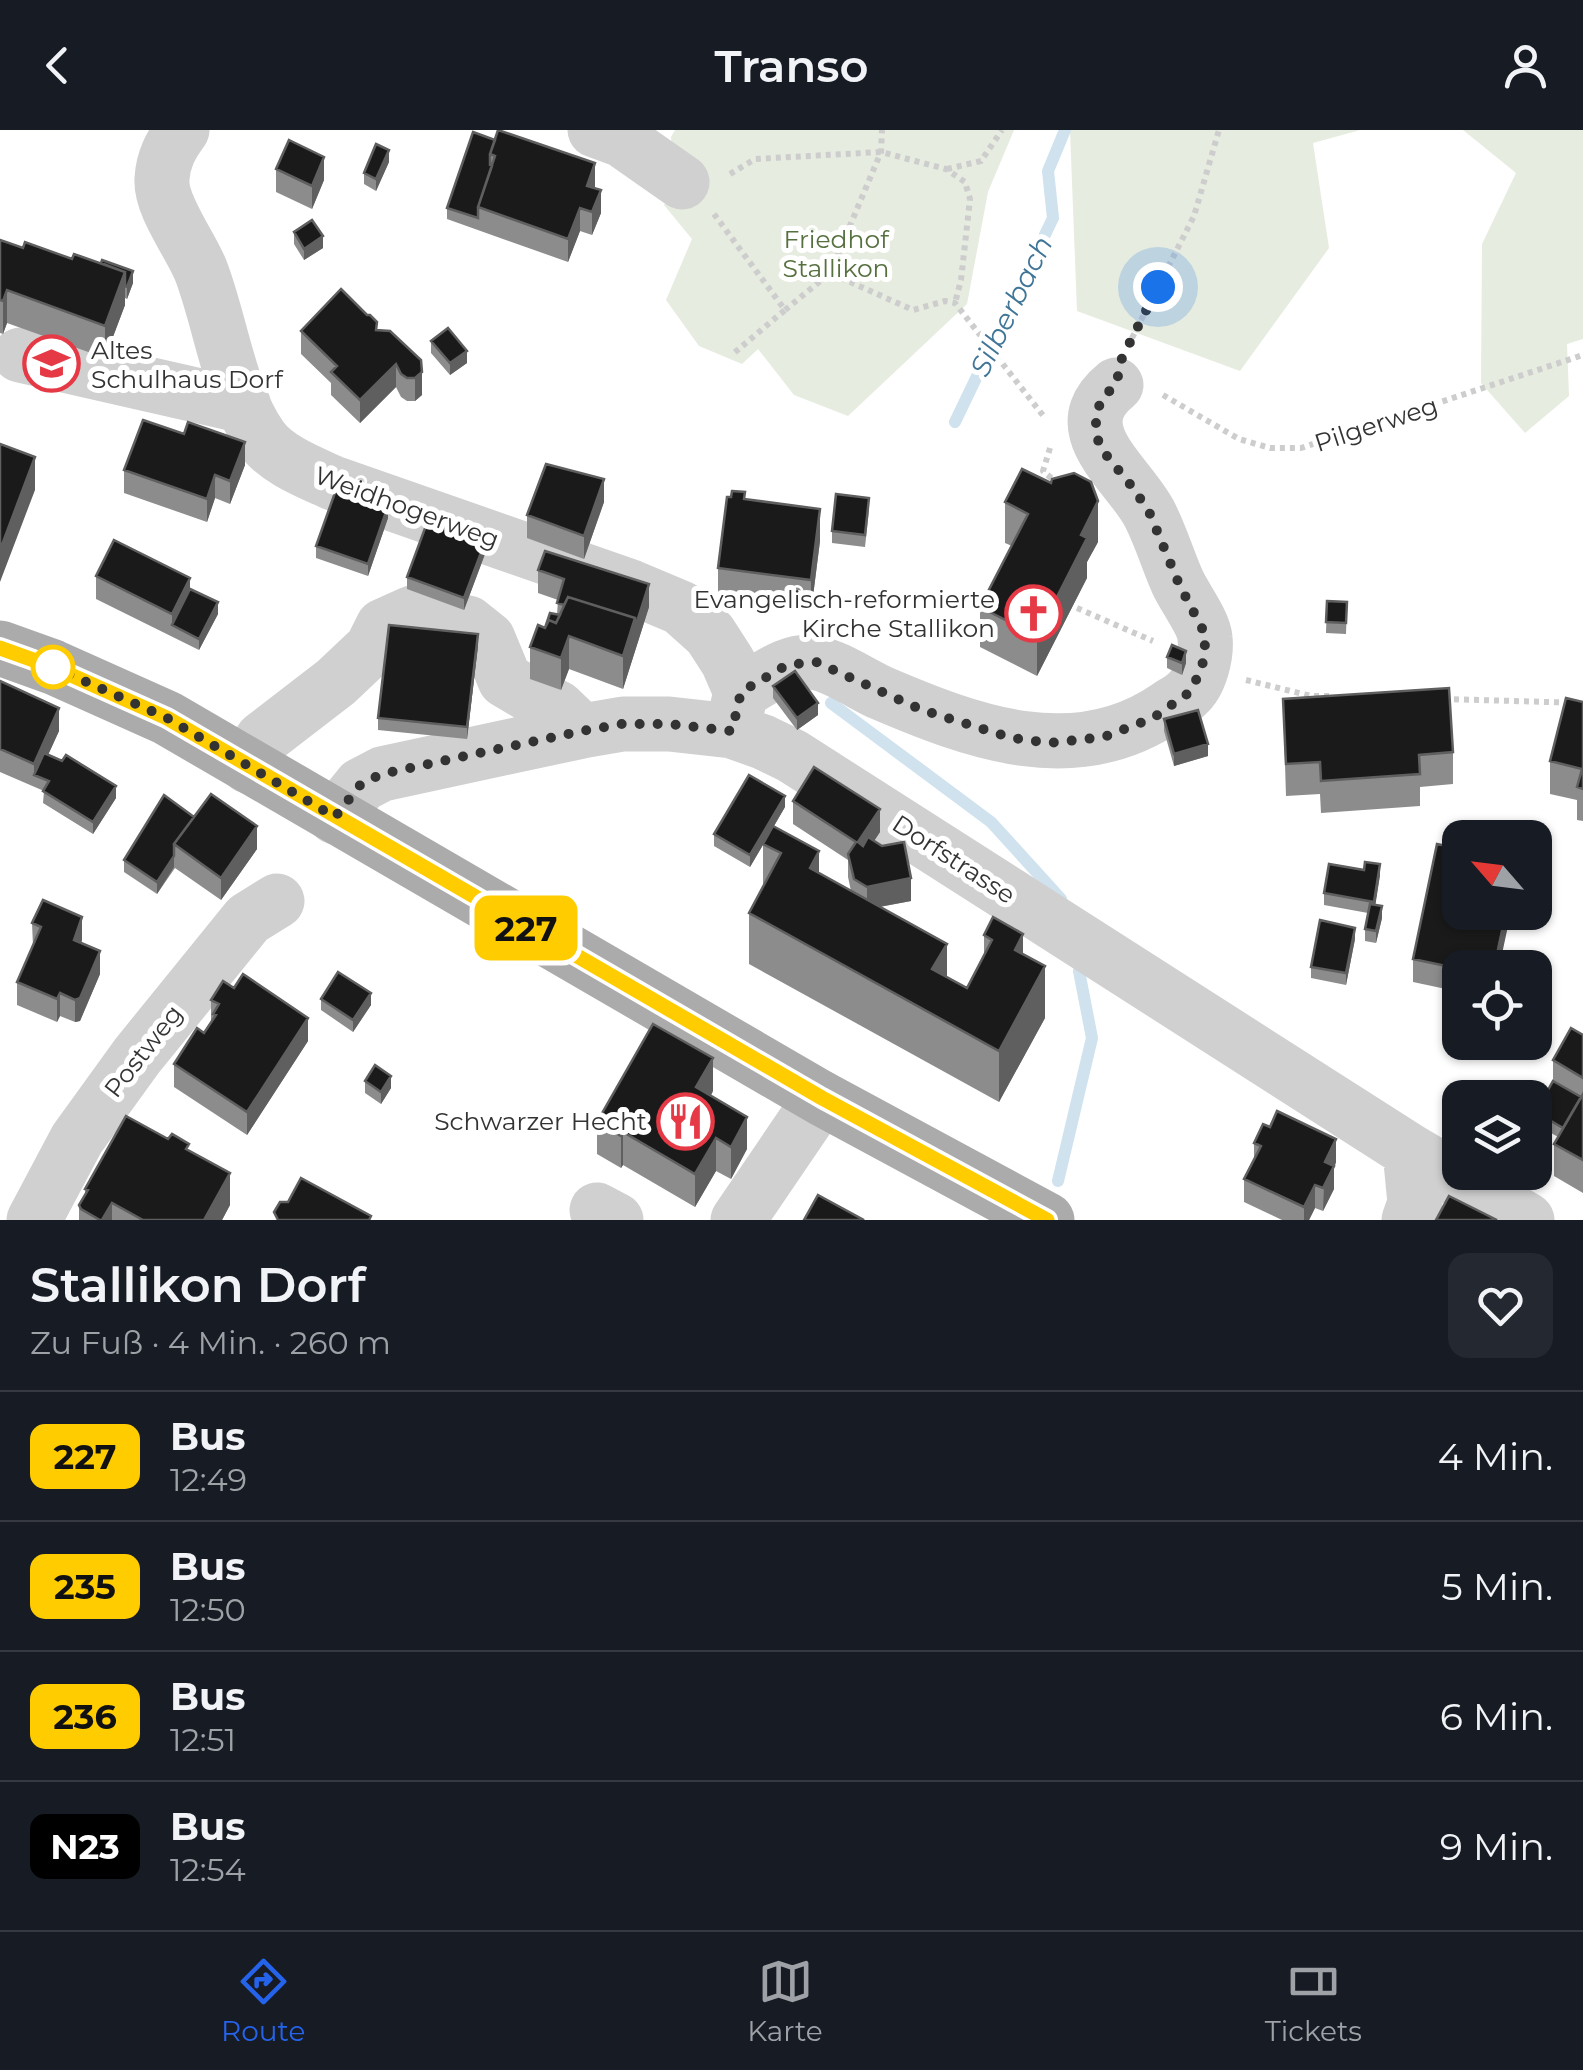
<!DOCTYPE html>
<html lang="de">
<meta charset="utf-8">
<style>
body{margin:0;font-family:Montserrat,sans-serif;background:#242831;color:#f1f3f6;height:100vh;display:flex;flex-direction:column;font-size:38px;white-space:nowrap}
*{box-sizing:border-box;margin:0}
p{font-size:32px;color:#9ea1a6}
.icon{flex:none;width:55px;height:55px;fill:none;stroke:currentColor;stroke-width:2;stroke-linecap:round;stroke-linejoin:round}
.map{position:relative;height:1090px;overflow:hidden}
.details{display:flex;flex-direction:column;background:#171b24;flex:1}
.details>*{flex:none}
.badge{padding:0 20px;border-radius:15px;font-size:35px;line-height:65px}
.needle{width:65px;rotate:298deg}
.tools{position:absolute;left:1442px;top:690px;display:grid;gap:20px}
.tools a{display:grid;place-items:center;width:110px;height:110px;border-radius:20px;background:#171b24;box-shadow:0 2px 8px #0004;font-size:50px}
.you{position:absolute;width:50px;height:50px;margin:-25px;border:8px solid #fff;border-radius:50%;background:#1a73e8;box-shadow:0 0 0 15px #1a73e833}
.map>.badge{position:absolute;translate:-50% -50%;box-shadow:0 0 0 5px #fff}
.round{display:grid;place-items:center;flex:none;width:105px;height:105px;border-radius:20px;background:#242831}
.summary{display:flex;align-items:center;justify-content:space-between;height:170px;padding:0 30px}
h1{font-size:48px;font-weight:600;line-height:75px}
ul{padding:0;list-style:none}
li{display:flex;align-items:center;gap:30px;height:130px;padding:0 30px;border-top:2px solid #363941}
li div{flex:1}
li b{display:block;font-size:38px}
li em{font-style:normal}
li .badge{min-width:110px;font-weight:700;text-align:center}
header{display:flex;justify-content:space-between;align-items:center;height:130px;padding:0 30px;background:#171b24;font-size:45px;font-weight:600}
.menu{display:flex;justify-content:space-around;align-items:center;height:140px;border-top:2px solid #363941;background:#171b24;font-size:28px;color:#9ea1a6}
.menu a{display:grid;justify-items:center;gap:5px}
.menu .active{color:#2563eb}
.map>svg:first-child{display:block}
</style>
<header><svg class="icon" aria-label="back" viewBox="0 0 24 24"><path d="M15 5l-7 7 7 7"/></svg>Transo<svg class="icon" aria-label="person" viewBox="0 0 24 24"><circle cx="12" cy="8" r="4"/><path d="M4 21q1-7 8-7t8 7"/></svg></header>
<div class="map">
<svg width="1583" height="1090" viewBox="0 0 1583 1090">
<rect width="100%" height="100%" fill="#fff"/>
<!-- green -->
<path fill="#e6ecdf" d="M675 0H1014L988 62 967 174 848 286 794 265 758 219 742 234 699 216 666 170 692 109 664 75 675 57 671 7Z
M1070 0H1360L1313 13 1329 118 1240 241 1077 181Z
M1463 0H1583V209L1567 214 1569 266 1525 303 1481 253 1482 114 1516 43Z"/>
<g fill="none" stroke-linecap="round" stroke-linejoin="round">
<!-- stream -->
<path stroke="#cfe2ee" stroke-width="12" d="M955 292 1053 88 1048 41 1065 0
M831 573 991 692 1061 769
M1058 1051 1092 908 1079 841"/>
<!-- path -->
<path stroke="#cdcdcd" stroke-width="6" stroke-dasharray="5 5" stroke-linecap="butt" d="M947 39 981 31 1002 0
M730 44 755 29 881 22 946 39 965 52 970 69 961 150 955 173
M714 84 785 180 734 223
M830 143 881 22 882 0
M785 180 830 143 913 180 945 171 955 173 1045 288
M1132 208 1194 86 1219 0
M1163 265 1239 309 1270 318H1301L1583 225
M1050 318 1043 341 1057 353
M1077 478 1153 511
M1246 550 1311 566H1332
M1444 569 1583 573"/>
<!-- minor -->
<path stroke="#d0d0d0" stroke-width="55" d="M182 0C171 15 163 29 162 49 160 76 191 115 201 141 221 193 229 263 261 308 277 330 309 342 333 353L631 457 681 478 710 504 728 532 741 562 732 601
M595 0 622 10 682 52
M20 225 244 276
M741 562C763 550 790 527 817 533 834 536 862 554 879 562 972 602 1076 641 1168 577 1174 573 1182 569 1187 564 1200 553 1207 525 1205 508 1204 493 1185 468 1178 453 1168 431 1161 406 1149 383 1127 342 1062 299 1116 255
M248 636 262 609 336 552 372 518 383 496 412 483 468 493 488 509 505 550 532 566 558 578 582 601
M335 687 361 655 382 644 582 601 623 594H669L732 601 763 612 792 626 1410 1021 1527 1090
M597 1080 616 1090
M34 1090 77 1009 137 926 248 789 277 771
M738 1090 821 968
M1409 1090 1415 1073 1410 1021"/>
<!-- major -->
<path stroke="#ababab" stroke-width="55" d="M0 518 53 537 167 588 821 968 1047 1090"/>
</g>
<!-- wall -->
<path fill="#8c8c8c" d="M473 2 595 56 594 58 601 83 592 105 580 101 568 132 447 89V78Z
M389 32 376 61 364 54V43Z
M276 39 324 50 312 79 276 62Z
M294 102 323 118 304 130 294 114Z
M0 110 133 153 127 169 125 168V175L105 228 7 193 3 204 0 203Z
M377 200 421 230 422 265 415 271H407L401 267 396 257 360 293 331 265V253L301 224V201Z
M431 211 467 233 450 245 431 223Z
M245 335 230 374 215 368 207 392 124 363V340Z
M745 369 820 411 811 482 718 471V438Z
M604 372 584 429 527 408V385Z
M1005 372 1098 412 1087 432V448L1037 546 980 517V477L1012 416 1005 413Z
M869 380 865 417 832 413V401Z
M388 388 368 446 316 428V416Z
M485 424 464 480 407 459V447Z
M538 440 649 477 623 559 569 539 561 560 530 549V517L544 498 557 485 558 470 538 463Z
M96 446 190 459 218 484 199 520 96 469Z
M1327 471 1347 472 1346 504 1326 503Z
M478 516 467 609 378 600V588Z
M1167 527 1186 533 1182 545 1167 538Z
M0 551 59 601 48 625 116 668 93 704 43 673 44 661 0 642Z
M773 556 818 585 797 600 773 568Z
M1283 569 1453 622V654L1420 657V676L1321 683 1320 664 1286 666Z
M1583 572V691L1577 690V670L1550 664V631Z
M1164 589 1208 626 1174 636 1164 601Z
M793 671 880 702 874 711 911 771 880 777 947 847 967 858 984 825V805L1023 824 1045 888 999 972 749 834V783L763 756V715L750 737 714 716V704L785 677 774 696 819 743 851 761 848 747V730L793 694Z
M194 687 257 719 221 770 175 738 157 764 124 742V730Z
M1380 745 1375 775 1382 788 1376 813 1365 811V799L1368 783 1324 775V763Z
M32 793 82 810 81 813 100 844 80 891 75 892 60 886 57 892 17 875V852L33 816Z
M1355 809 1346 855 1311 848V837Z
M1413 829 1460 838V862L1413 852Z
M321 869 371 875 353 902 321 880Z
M211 870 308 911 247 1005 174 957V934L204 903 211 892Z
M1583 905V1063L1554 1046V1014L1558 1007 1536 994V982L1553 951V930Z
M365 951 391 958 381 974 365 963Z
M713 961 711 966 747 1019 731 1049 716 1041 695 1077 623 1035 621 1038 597 1024V992Z
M1254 1013 1336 1032 1334 1038V1059L1323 1081 1315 1078 1309 1090H1282L1244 1072V1049L1254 1029Z
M189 1021 230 1075 222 1090H79V1075L85 1064V1059Z"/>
<!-- shaded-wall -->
<path fill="#5f5f5f" d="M389 20V32L376 61V49Z
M324 27V50L312 79V56Z
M595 33V56L587 79V56Z
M601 60V83L592 105V82Z
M580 78V101L568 132V109Z
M323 106V118L304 130V119Z
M133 141V153L127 169V157Z
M125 142V175L105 228V196Z
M7 160V193L3 204V171Z
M467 221V233L450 245V233Z
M396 234V257L360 293V270Z
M422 242V265L415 271V248Z
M245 312V335L230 374V351Z
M35 327V360L0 452V420Z
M215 345V368L207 392V369Z
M604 349V372L584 429V406Z
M1098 371V412L1087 432V448L1037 546V506L1081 405Z
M388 376V388L368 446V434Z
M820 379V411L811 482V450Z
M485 412V424L464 480V468Z
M190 448V470L172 495V507V484Z
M649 454V477L623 559V526L635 488Z
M218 472V484L199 520V509Z
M478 504V516L467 609V597Z
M569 506V539L561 560V528Z
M1186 521V533L1182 545V533Z
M818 573V585L797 600V588Z
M59 578V601L38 647 34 645V634Z
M1208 614V626L1174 636V624Z
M116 656V668L93 704V692Z
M785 666V677L750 737V725Z
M880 679V702L858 735V712Z
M257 696V719L221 770V748Z
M819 721V772L810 738Z
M174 726V737L157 764V752Z
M1380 734V745L1374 784V772Z
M911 748V771L867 779V757Z
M1382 776V788L1376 813V801Z
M1506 782H1511L1499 838H1494Z
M82 787V810L74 833V810Z
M1355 798V809L1346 855V843Z
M1023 804V855L1015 820Z
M947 814V865L932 839Z
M100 821V844L80 891 75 892V870Z
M1045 836V888L999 972V921Z
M60 863V886L57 892V869Z
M371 863V875L353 902V890Z
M308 888V911L247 1005V982Z
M713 928V961L696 990V957Z
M391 946V958L381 974V962Z
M747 987V1019L731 1049V1017Z
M623 1002V1035L621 1038V1006Z
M716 1008V1041L695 1077V1044Z
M1336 1009V1032L1334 1038V1059L1323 1081 1325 1032Z
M230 1043V1075L222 1090H204Z
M1315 1055V1078L1309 1090H1304V1077Z
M112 1073V1090H102Z"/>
<!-- building -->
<path fill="#1a1a1a" stroke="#5f5f5f" stroke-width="2.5" d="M498 0 595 33 587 56 601 60 592 82 580 78 568 109 478 77 495 26 490 24Z
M473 2 495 10 490 24V35L492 36 478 77V88L447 78Z
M289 10 324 27 312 56 276 39Z
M376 14 389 20 376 49 364 43Z
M312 90 323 106 304 119 294 102Z
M0 110 23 118 25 112 72 129 74 124 125 142 105 196 7 160 3 171 0 170Z
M102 130 133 141 127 157 125 156V142L101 133Z
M341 159 367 185H370L377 192 376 200 390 201 421 230 422 242 415 248H407L401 244 396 234 360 270 331 242 337 236 301 201Z
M448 198 467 221 450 233 431 211Z
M143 290 184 304 188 292 245 312 230 351 215 345 207 369 124 340Z
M0 314 35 327 0 420Z
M546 334 604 349 584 406 527 385Z
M1022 339 1051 353 1052 349 1074 343 1091 352 1098 371 1081 405 1087 408 1037 506 980 477 1028 384 1005 372Z
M337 357 388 376 368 434 316 416Z
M732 361 745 362 744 369 820 379 811 450 718 438 727 367H731Z
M836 364 869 368 865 405 832 401Z
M428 390 485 412 464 468 407 447Z
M114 410 190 448 172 484 96 446Z
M545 421 649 454 635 498V488L568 467 564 475 557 473 564 449 538 440Z
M190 459 218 472 199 509 172 495Z
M568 467 635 488 623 526 569 506 561 528 530 517 538 495 545 498 549 490 556 493Z
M1327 471 1347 472 1346 493 1326 492Z
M550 483 560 485 556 493 549 490 545 498Z
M389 495 478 504 467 597 378 588Z
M1172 515 1186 521 1182 533 1167 527Z
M795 541 818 573 797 588 773 556Z
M0 551 59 578 34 634 0 619Z
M1449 558 1453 622 1419 625 1420 644 1321 651 1320 632 1286 634 1283 569Z
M1566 568 1583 572V659L1577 657 1582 639 1550 631Z
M1198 580 1208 614 1174 624 1164 589Z
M44 623 62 631 66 625 116 656 93 692 43 661 49 651 34 645Z
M814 637 880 679 858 712 863 716 868 707 882 716 904 712 911 748 867 757 854 749 848 724 856 712 793 671Z
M749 645 785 666 750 725 714 704Z
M211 664 257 696 221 748 174 714Z
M164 665 194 687 174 714V726L157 752 124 730Z
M773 696 819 721 810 738 947 814 932 839 967 858 992 810 984 805 993 787 1023 804 1015 820 1045 836 999 921 749 783 781 723 763 714Z
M1437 714 1460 719V782H1506L1494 838H1460V839L1413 829Z
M1365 732 1380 734 1374 772 1324 763 1329 734 1364 740Z
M43 770 82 787 74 810 100 821 80 868 75 870 60 863 57 869 17 852 41 797 32 793Z
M1370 774 1382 776 1376 801 1365 799Z
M1320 790 1355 798 1346 843 1311 837Z
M338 842 371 863 353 890 321 869Z
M243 844 308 888 247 982 174 934 197 898 204 903 216 885 213 884 219 874 211 870 223 851 234 858Z
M653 894 713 928 696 957 747 987 731 1017 716 1008 695 1044 623 1002 621 1006 597 992Z
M1571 898 1583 905V948L1553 930Z
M375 935 391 946 381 962 365 951Z
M1553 951 1581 967 1563 998 1536 982Z
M1583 964V1030L1554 1014Z
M1277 981 1336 1009 1325 1032 1334 1036 1323 1058 1315 1055 1304 1077 1244 1049 1261 1016 1254 1013 1263 994 1270 997Z
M126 986 168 1009 172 1004 189 1014 186 1019 230 1043 204 1090H143L112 1073 102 1090H100L81 1079 79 1075 88 1060 85 1059Z
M301 1048 371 1086 369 1090H278L274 1082 280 1072H288Z
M818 1065 864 1090H804Z
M1449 1066 1497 1090H1436Z"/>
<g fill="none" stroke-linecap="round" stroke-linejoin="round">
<defs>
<path id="line" d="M0 518 53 537 167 588 822 968 1047 1090"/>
</defs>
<!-- line casing -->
<use href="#line" stroke="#fff" stroke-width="22"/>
<!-- line -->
<use href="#line" stroke="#fc0" stroke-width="15"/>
<!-- walk -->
<path stroke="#333" stroke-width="10" stroke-dasharray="0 18" d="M53 537 167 588 335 687 361 654 382 644 582 601 622 594H669L732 601 741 562 787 535 816 532 922 580 1012 608 1050 613 1104 607 1153 588 1190 562 1202 538 1206 506 1179 454 1150 384 1134 359 1102 320 1096 305V282L1105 265 1116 255 1122 228 1158 157"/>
</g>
<!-- icons -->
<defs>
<symbol id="school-ring" viewBox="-11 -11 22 22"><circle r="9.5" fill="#fff" stroke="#e63946" stroke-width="1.5"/><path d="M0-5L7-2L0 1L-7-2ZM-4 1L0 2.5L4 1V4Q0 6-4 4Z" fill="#e63946"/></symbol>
<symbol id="church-ring" viewBox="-11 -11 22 22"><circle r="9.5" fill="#fff" stroke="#e63946" stroke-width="1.5"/><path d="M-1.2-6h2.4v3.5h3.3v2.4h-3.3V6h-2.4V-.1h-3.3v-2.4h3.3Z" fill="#e63946"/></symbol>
<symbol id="restaurant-ring" viewBox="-11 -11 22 22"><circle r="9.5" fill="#fff" stroke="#e63946" stroke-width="1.5"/><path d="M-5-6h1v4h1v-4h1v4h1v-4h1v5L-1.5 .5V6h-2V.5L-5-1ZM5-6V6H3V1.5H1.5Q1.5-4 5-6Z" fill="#e63946"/></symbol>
</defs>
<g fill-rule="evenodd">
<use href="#school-ring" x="20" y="202" width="63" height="63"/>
<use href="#church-ring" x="1002" y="452" width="63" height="63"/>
<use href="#restaurant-ring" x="654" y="960" width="63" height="63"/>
</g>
<!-- markers -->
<circle fill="#fff" stroke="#fc0" stroke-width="5" cx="53" cy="537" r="20"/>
<g text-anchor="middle" stroke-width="10" stroke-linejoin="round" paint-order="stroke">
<!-- park labels -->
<g font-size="25" fill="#56703f" stroke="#fff">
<text x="836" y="118">Friedhof<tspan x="836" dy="29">Stallikon</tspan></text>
</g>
<!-- poi labels -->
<g font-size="25" fill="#333" stroke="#fff" text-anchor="end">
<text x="91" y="229" text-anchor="start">Altes<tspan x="91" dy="29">Schulhaus Dorf</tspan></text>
<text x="995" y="478">Evangelisch-reformierte<tspan x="995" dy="29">Kirche Stallikon</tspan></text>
<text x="647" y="1000">Schwarzer Hecht</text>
</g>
<!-- street labels -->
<g font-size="25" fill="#333" stroke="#fff">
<text transform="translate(1376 294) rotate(-18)" y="9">Pilgerweg</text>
<text transform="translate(407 377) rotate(20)" y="9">Weidhogerweg</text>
<text transform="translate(954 729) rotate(33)" y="9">Dorfstrasse</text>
<text transform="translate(143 921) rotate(-52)" y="9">Postweg</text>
</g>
<!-- water labels -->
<g font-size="28" font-style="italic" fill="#3f7597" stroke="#fff">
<text transform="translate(1011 176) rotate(-64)" y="10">Silberbach</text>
</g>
</g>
</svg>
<div class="tools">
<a><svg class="needle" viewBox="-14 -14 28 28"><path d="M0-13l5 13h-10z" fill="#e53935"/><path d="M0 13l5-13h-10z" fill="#9ea1a6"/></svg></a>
<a><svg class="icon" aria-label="locate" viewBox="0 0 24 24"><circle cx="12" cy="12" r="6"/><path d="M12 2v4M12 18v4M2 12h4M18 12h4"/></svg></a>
<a><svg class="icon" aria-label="layers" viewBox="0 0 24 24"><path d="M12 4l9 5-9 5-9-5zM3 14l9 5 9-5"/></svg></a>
</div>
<div class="you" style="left:1158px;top:157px"></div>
<b class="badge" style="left:526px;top:798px;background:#fc0;color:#111">227</b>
</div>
<section class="details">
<div class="summary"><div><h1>Stallikon Dorf</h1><p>Zu Fuß · 4 Min. · 260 m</p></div><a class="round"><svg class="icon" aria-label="heart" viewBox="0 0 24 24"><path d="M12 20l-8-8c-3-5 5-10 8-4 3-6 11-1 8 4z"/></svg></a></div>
<ul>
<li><span class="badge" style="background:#fc0;color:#111">227</span><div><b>Bus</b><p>12:49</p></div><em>4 Min.</em></li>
<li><span class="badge" style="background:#fc0;color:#111">235</span><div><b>Bus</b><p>12:50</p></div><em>5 Min.</em></li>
<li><span class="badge" style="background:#fc0;color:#111">236</span><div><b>Bus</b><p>12:51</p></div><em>6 Min.</em></li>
<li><span class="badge" style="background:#000;color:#fff">N23</span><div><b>Bus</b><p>12:54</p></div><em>9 Min.</em></li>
</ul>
</section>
<nav class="menu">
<a class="active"><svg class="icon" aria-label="directions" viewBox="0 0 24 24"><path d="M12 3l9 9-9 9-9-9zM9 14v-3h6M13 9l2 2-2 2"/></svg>Route</a>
<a><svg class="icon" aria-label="map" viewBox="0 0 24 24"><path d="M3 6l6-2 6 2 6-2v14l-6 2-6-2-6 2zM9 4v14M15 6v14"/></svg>Karte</a>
<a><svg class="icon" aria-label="tickets" viewBox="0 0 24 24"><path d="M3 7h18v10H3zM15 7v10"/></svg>Tickets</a>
</nav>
